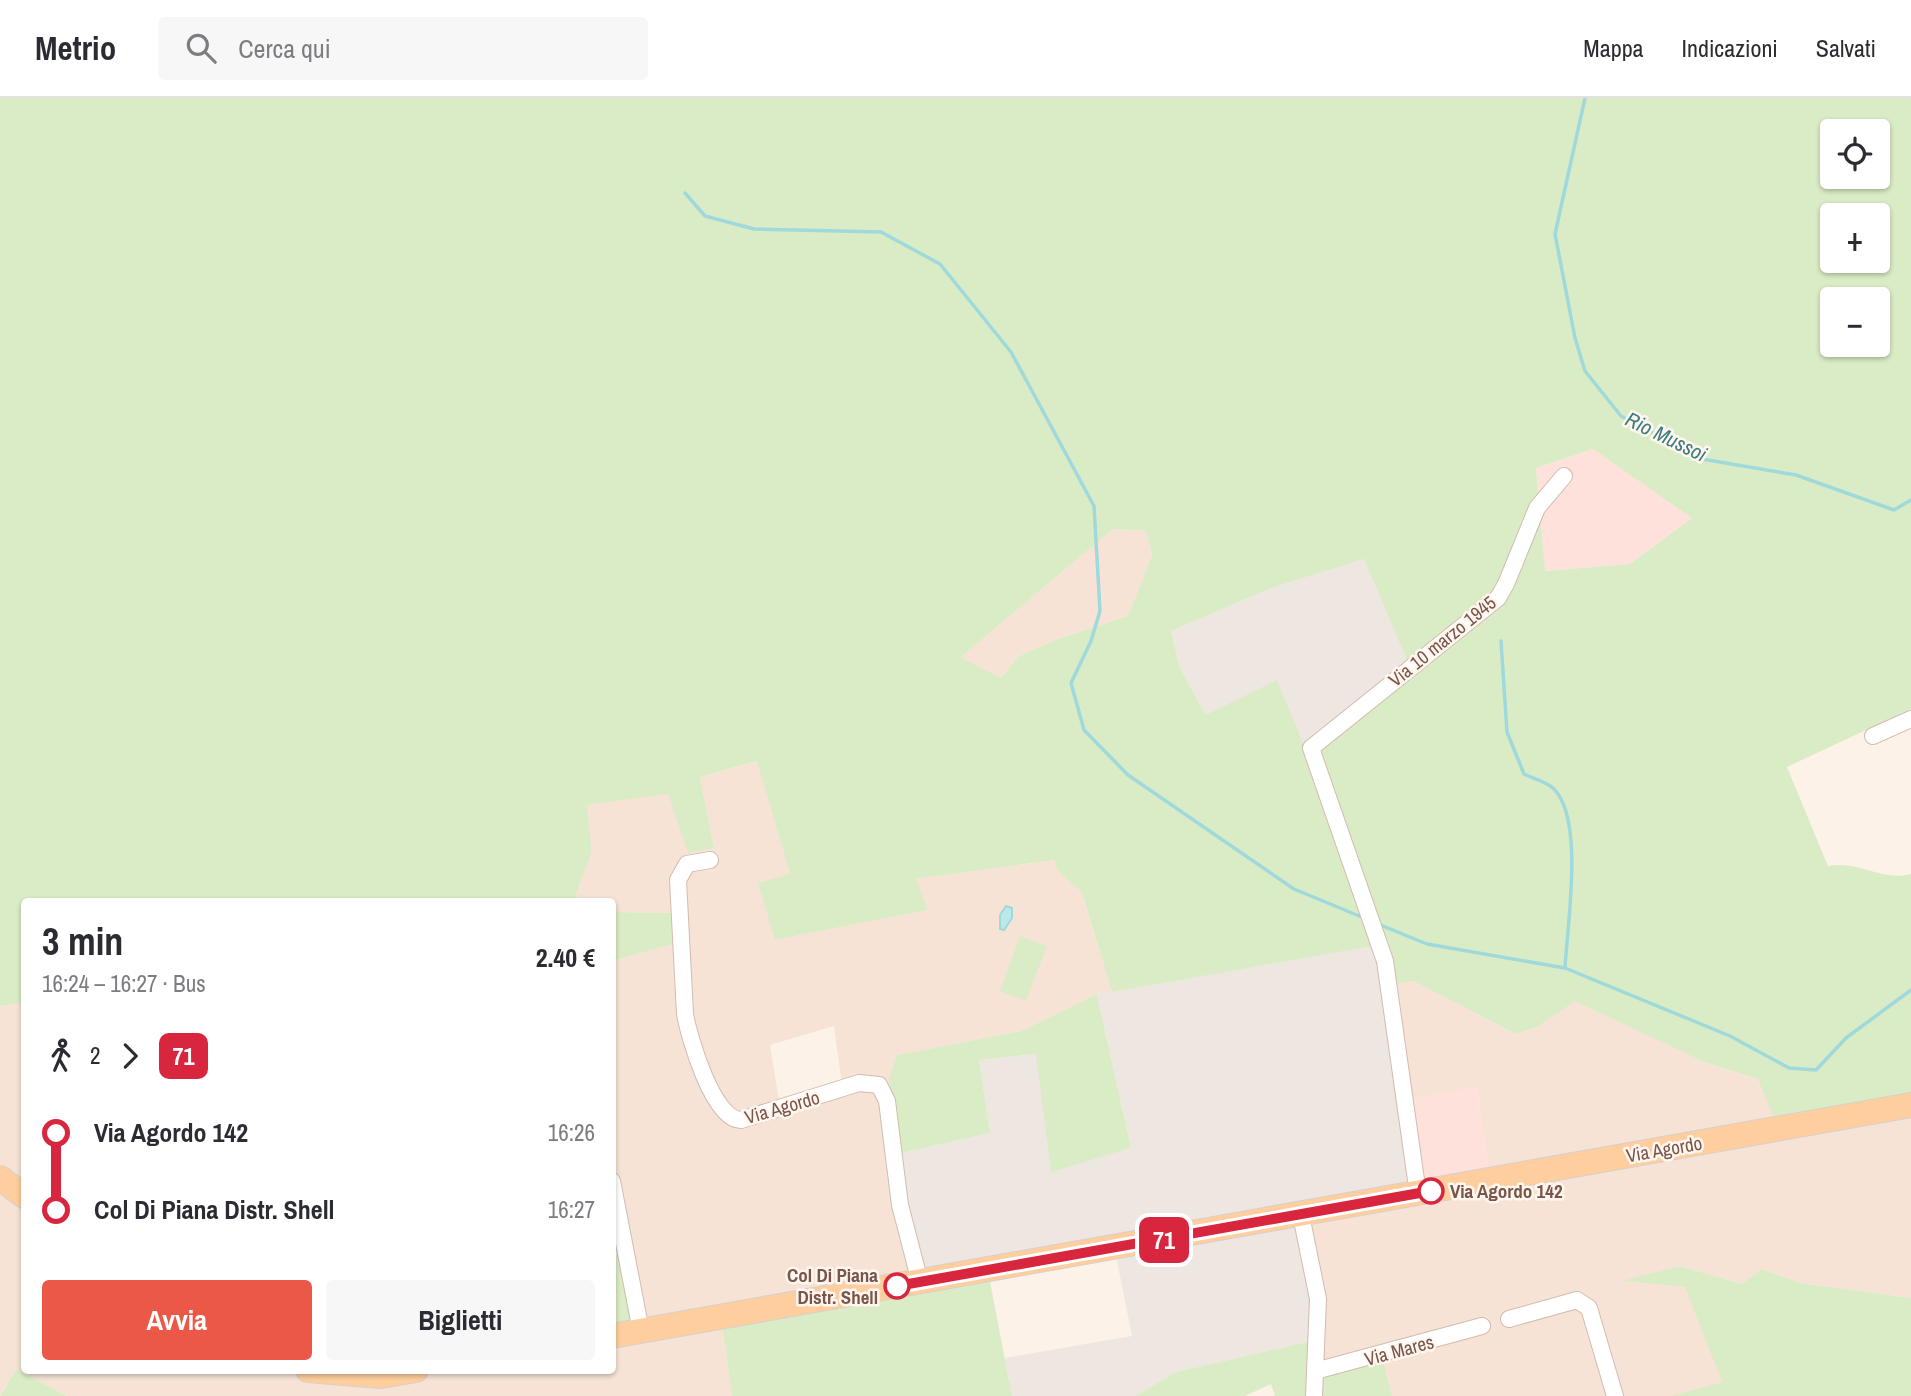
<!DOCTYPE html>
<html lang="it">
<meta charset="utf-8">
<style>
body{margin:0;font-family:"Archivo Narrow",sans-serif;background:#f7f7f7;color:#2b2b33;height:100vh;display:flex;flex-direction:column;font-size:26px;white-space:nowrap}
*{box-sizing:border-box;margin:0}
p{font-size:23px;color:#7c7c81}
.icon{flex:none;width:38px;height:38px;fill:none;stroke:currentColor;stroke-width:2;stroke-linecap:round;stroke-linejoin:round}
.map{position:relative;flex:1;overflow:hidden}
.sheet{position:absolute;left:21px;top:800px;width:595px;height:476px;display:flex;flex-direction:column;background:#fff;border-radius:7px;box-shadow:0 2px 5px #0004}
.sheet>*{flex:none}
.badge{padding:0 14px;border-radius:10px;font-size:24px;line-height:46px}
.tools{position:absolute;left:1820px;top:21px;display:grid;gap:14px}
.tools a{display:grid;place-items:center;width:70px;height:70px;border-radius:7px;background:#fff;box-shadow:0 2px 5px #0004;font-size:35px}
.map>.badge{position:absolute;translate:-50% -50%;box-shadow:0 0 0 4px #fff}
.legs{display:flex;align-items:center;gap:10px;height:77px;padding:0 21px;font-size:23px}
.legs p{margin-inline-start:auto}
.headline{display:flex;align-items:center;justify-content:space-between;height:119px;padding:0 21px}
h1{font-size:38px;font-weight:700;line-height:52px}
.button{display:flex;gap:14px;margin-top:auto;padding:14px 21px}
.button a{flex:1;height:80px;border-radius:7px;background:#ec5848;color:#fff;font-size:28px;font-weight:700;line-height:80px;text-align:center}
.button a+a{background:#f7f7f7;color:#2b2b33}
ul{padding:0 21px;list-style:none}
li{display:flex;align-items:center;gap:24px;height:77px;font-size:26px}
li i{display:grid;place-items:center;width:10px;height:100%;margin:0 9px;background:currentColor}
li i::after{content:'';width:18px;height:18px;margin:-9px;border:5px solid;border-radius:50%;background:#fff}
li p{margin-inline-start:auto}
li:first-child i{background:linear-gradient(#0000 50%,currentColor 0)}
li:last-child i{background:linear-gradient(currentColor 50%,#0000 0)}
header{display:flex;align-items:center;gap:42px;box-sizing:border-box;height:98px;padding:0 35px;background:#fff;border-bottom:2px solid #e1e1e2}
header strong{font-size:33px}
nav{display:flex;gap:38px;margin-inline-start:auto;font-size:24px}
.search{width:490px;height:63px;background:#f7f7f7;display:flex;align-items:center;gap:18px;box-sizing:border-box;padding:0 24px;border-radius:7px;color:#7c7c81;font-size:26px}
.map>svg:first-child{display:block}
</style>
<header>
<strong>Metrio</strong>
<div class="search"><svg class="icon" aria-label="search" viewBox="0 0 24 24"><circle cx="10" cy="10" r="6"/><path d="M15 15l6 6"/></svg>Cerca qui</div>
<nav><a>Mappa</a><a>Indicazioni</a><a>Salvati</a></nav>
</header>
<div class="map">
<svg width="1911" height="1298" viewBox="0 0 1911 1298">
<rect width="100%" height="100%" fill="#fdf2e8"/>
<!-- residential -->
<path fill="#f6e3d6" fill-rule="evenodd" d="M1113 431 1146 433 1152 457 1128 518 1055 542 1019 558 1001 580 961 559Z
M758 663 790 776 775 842 928 812 915 781 1056 762V771L1082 795 1112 894 1097 896 1021 933 897 957 922 1182 720 1213 732 1298H67L16 1271 0 1297V908L24 905V1272H612L613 1231 636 1227 613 1105V863L678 844 677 815 613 814 612 803H578L576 796 592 754 587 707 668 695 688 755 714 750 700 679ZM834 928 843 995 781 1015 770 947Z
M1413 883 1516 936 1537 929 1575 902 1704 964 1758 981 1911 1001V1200L1801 1185 1761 1171 1742 1186 1680 1168 1623 1183 1685 1189 1713 1255 1722 1284 1670 1298H1392L1381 1255 1310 1272 1296 1114 1402 1002 1385 888Z"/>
<!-- commercial -->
<path fill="#fee1db" d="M1593 351 1693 419 1630 466 1544 473 1536 370Z
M1478 989 1490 1079 1413 1093 1402 1002Z"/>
<!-- industrial -->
<path fill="#eee6e1" d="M1364 461 1408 562 1305 653 1206 617 1180 570 1171 533 1271 490Z
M1373 848 1381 866 1413 1093 1296 1115 1315 1202 1312 1243 1176 1274 1135 1298H1012L1005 1260 1132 1238 1114 1148 922 1182 897 1056 990 1035 979 962 1037 956 1051 1073 1131 1050 1097 896Z"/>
<!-- green -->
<path fill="#daecc5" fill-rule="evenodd" d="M0 0H1911V611L1787 669 1828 768C1861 762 1882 784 1911 776V1001L1776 1026 1758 981 1704 964 1575 903 1537 929 1516 936 1413 883 1385 888 1373 848 1112 894 1082 795 1056 771 1055 762 916 781 928 812 775 842 758 785 790 776 757 663 700 679 714 750 688 755 668 696 587 707 592 754 576 796 578 803H24V905L0 908ZM1832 33H1878V79H1832ZM1832 117H1878V163H1832ZM1832 201H1878V247H1832ZM1593 351 1692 420 1630 466 1545 473 1536 370ZM1113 431 1146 433 1152 457 1128 518 1055 542 1019 558 1001 580 961 559ZM1364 461 1407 562 1306 653 1277 582 1206 617 1180 570 1171 533 1271 490Z
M612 814 677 815 679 844 613 863Z
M1020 838 1047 848 1026 903 1000 893Z
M1097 896 1131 1050 1051 1074 1036 956 979 962 990 1035 897 1056 889 980 897 957 1021 933Z
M622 1156 636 1227 613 1231V1157Z
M1680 1168 1742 1186 1761 1171 1801 1185 1911 1200V1298H1670L1722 1284 1685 1189 1621 1183Z
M988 1173 1012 1298H732L720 1213Z
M1312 1243 1310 1271 1381 1254 1392 1298H1275L1271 1286 1245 1298H1135L1176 1274Z
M16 1271 67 1298H0Z"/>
<!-- water -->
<path fill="#bbe8e9" stroke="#a0d9db" stroke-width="2" d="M1006 808 1012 810V820L1004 832 1000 831V817Z"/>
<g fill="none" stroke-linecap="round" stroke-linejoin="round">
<!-- stream -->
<path stroke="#a0d9db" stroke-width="3.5" d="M1585 0 1555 136 1575 240 1585 273 1621 318 1702 361 1796 377 1894 412 1911 402
M685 95 705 118 754 131 881 134 940 166 1011 254 1094 408 1100 513 1091 543 1071 585 1084 632 1128 677 1294 791 1364 820
M1501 543 1507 634 1524 676C1532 680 1547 684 1553 690 1585 720 1567 828 1565 870
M1378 826 1427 846 1565 870 1730 938 1789 970 1816 972 1846 940 1911 892"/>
<defs>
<path id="street" d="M1873 638 1911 621
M710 762 687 766 678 782 685 916C689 939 713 1022 741 1022L859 985 879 987 887 1003 900 1107 920 1184
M612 1083 641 1233
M1418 1096 1385 863 1311 650 1498 500 1506 486 1537 410 1564 378
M1301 1117 1318 1201 1314 1298
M1509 1221 1577 1202 1589 1210 1615 1298
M1315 1273 1482 1228"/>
<path id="primary" d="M0 1080 24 1098
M612 1238 1911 1007
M308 1272 381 1278 416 1272"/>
</defs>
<!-- street casing -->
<use href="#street" stroke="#d3bbaf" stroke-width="18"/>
<!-- primary casing -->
<use href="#primary" stroke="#d9cfcc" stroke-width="26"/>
<!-- street -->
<use href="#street" stroke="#fff" stroke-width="16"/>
<!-- primary -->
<use href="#primary" stroke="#fece9e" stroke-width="24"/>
</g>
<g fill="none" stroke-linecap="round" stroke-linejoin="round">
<defs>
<path id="line-1" d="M897 1188 1431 1093"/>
</defs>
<!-- line-1 casing -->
<use href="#line-1" stroke="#fff" stroke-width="16"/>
<!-- line-1 -->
<use href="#line-1" stroke="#d7263d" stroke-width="10"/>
</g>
<!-- markers -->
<g fill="#fff" stroke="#d7263d" stroke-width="3.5">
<circle cx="1431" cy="1093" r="12"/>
<circle cx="897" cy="1188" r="12"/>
</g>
<g text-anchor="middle" stroke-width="5" stroke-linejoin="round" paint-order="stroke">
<!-- street labels -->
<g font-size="19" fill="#79554a" stroke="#fff7ef">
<text transform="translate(1442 543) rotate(-39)" y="7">Via 10 marzo 1945</text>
<text transform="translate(782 1009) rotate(-16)" y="7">Via Agordo</text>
<text transform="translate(1664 1051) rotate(-10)" y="7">Via Agordo</text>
<text transform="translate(1399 1252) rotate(-15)" y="7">Via Mares</text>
</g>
<!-- stop labels -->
<g font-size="19" font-weight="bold" fill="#79554a" stroke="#fff7ef" text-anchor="start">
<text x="1450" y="1100">Via Agordo 142</text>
<text x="878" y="1184" text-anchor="end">Col Di Piana<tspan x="878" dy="22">Distr. Shell</tspan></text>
</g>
<!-- water labels -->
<g font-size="21" font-style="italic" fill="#3c7c7f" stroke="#fff7ef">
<text transform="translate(1666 339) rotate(26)" y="7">Rio Mussoi</text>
</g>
</g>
</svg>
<div class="tools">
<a><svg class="icon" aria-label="locate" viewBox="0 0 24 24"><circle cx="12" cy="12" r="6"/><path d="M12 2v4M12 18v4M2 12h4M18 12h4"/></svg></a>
<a>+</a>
<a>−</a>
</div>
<b class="badge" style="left:1164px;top:1142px;background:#d7263d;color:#fff">71</b>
<section class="sheet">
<div class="headline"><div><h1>3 min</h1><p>16:24 – 16:27 · Bus</p></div><b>2.40 €</b></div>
<div class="legs"><svg class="icon" aria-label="walk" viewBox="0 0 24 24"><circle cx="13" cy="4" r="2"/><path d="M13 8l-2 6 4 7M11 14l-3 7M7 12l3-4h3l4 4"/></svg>2<svg class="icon" aria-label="forward" viewBox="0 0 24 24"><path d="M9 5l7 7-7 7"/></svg><b class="badge" style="background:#d7263d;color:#fff">71</b></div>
<ul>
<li><i style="color:#d7263d"></i><b>Via Agordo 142</b><p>16:26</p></li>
<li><i style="color:#d7263d"></i><b>Col Di Piana Distr. Shell</b><p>16:27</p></li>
</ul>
<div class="button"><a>Avvia</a><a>Biglietti</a></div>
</section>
</div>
